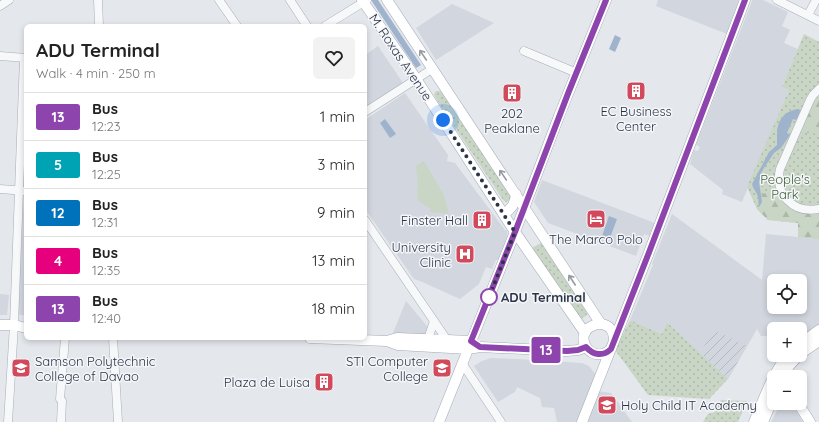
<!DOCTYPE html>
<meta charset="utf-8">
<style>
body{margin:0;font-family:Quicksand,sans-serif;background:#f2f2f2;color:#222;height:100vh;display:flex;flex-direction:column;font-size:15px;white-space:nowrap}
*{box-sizing:border-box;margin:0}
p{font-size:13px;color:#767676}
.icon{flex:none;width:22px;height:22px;fill:none;stroke:currentColor;stroke-width:2;stroke-linecap:round;stroke-linejoin:round}
.map{position:relative;flex:1;overflow:hidden}
.drawer{position:absolute;left:24px;top:24px;width:343px;height:316px;display:flex;flex-direction:column;background:#fff;border-radius:6px;box-shadow:0 2px 6px #0003}
.drawer>*{flex:none}
.badge{padding:0 8px;border-radius:3px;font-size:14px;line-height:26px}
.controls{position:absolute;left:767px;top:274px;display:grid;gap:8px}
.controls a{display:grid;place-items:center;width:40px;height:40px;border-radius:6px;background:#fff;box-shadow:0 2px 6px #0003;font-size:20px}
.you{position:absolute;width:20px;height:20px;margin:-10px;border:3px solid #fff;border-radius:50%;background:#1a73e8;box-shadow:0 0 0 6px #1a73e833}
.map>.badge{position:absolute;translate:-50% -50%;box-shadow:0 0 0 2px #fff}
.round{display:grid;place-items:center;flex:none;width:42px;height:42px;border-radius:6px;background:#f2f2f2}
.summary{display:flex;align-items:center;justify-content:space-between;height:68px;padding:0 12px}
h1{font-size:19px;font-weight:700;line-height:30px}
ul{padding:0;list-style:none}
li{display:flex;align-items:center;gap:12px;height:48px;padding:0 12px;border-top:1px solid #e0e0e0}
li div{flex:1}
li b{display:block;font-size:15px}
li em{font-style:normal}
li .badge{min-width:44px;font-weight:700;text-align:center}
.map>svg:first-child{display:block}
</style>
<div class="map">
<svg width="819" height="422" viewBox="0 0 819 422">
<defs>
<pattern id="industrial-furrows" width="10" height="10" patternUnits="userSpaceOnUse"><rect width="10" height="10" fill="#d2d6de"/><path d="M-1 1l2-2M0 10L10 0M9 11l2-2" fill="none" stroke="#b4b8c0"/></pattern>
<pattern id="grass-dots" width="8" height="8" patternUnits="userSpaceOnUse"><rect width="8" height="8" fill="#c9d6c5"/><path d="M2 2h.1M6 6h.1" fill="none" stroke="#adb8ab" stroke-width="1.8" stroke-linecap="round"/></pattern>
<pattern id="forest-firs" width="22" height="20" patternUnits="userSpaceOnUse"><rect width="22" height="20" fill="#c9d6c5"/><path d="M5 1l3.5 6h-7zM16 11l3.5 6h-7z" fill="#adb8ab"/></pattern>
</defs>
<rect width="100%" height="100%" fill="#e4e7ec"/>
<!-- built -->
<path fill="#d2d6de" fill-rule="evenodd" d="M658 0H739L727 34 656 6Z
M753 0H763L788 12 782 26 790 30 784 43 798 49 782 87 789 90 742 202 722 194 723 190 690 164 694 150 698 151 700 147 696 145 752 1Z
M452 4 494 23 436 60 416 28Z
M378 46 403 83 365 107V55Z
M405 93 448 155 447 161 455 163 505 230 507 231 508 237 499 260H496L492 269 486 267 479 284 460 299 420 281 414 279 365 209V120Z
M542 180 655 223 650 236 644 234 636 256 548 223 534 202Z
M24 195H26V315H18Z
M672 214 762 280 766 234 819 239V324L800 339V329H774V336H761L757 329 728 379 667 322 662 334 630 320 653 265 652 264ZM774 281H800V307H774Z
M0 294 9 295 7 315H0Z
M406 301 427 326 428 329 425 334 422 335 393 333Z
M491 358 517 359 582 363 589 366 596 375 577 422H557L554 408 542 407 540 398 517 387 515 392 498 402 474 366 482 361Z
M598 391 611 393 632 422H588Z
M781 403H791L803 422H771Z"/>
<!-- industrial -->
<path fill="url(#industrial-furrows)" d="M714 330 747 346 728 379 700 353Z"/>
<!-- grass -->
<path fill="url(#grass-dots)" d="M804 34 819 42V239L798 237V223L768 220 757 209 747 187 789 90 782 87Z
M436 91H440L442 93 510 196V199L509 201 506 202 503 200 435 97 434 94Z
M541 243 586 310 587 315 583 318 580 317 532 248Z
M630 320 662 334 667 322 728 379 709 399 648 395 615 350Z
M721 400 747 401 738 422H703L708 414 715 412Z"/>
<!-- forest -->
<path fill="url(#forest-firs)" d="M819 94V134L811 133H800L813 102Z
M777 191C785 210 800 213 819 214V239L798 237V223L768 220 757 209C761 204 763 201 761 194Z"/>
<!-- garden -->
<path fill="#c9d6c5" d="M424 161 444 195 449 214 430 212 431 209 423 204 418 200 417 191 418 185 416 166Z"/>
<!-- water -->
<path fill="#9fb4cc" d="M371 0H378L421 65 416 68Z
M615 35 621 38 615 52 609 49Z
M797 109 801 110 796 120 793 119 787 133 790 135 781 148 774 153 762 171 759 182 762 202 759 207C758 204 759 200 758 197 757 192 753 189 752 184L769 152 777 145C777 142 777 139 777 135 777 121 783 112 797 109Z
M385 119 396 134 390 138 380 123Z
M609 216 617 219 610 238 602 236Z"/>
<g fill="none" stroke-linecap="round" stroke-linejoin="round">
<defs>
<path id="minor" d="M98 0 99 26
M219 0 237 26
M290 0 307 26
M777 0 819 21
M0 6 9 0
M808 15 816 0
M325 26 367 0
M524 51 577 73
M0 56 26 58
M819 89 813 95 810 100 780 169C774 194 793 214 819 209
M365 112 432 69
M0 189 26 191
M365 220 447 340
M113 338 118 422
M428 339 434 321
M462 363 501 422
M8 422 14 325 24 58
M61 422 62 401 60 399 65 338"/>
<path id="major" d="M362 0 411 71 515 232 585 333
M387 0 601 324
M504 214C512 208 515 204 516 194
M0 325H14L26 328
M310 338 387 341 398 345 468 349 480 347 567 351 578 350 586 347
M387 341 397 338 471 341
M800 344 819 330
M611 349C593 367 571 336 592 326 596 324 601 323 605 325 611 327 614 333 614 340
M800 354 819 341
M782 377 789 366 799 355
M798 403 810 422
M439 422 515 232 559 116 606 0
M582 422 648 255 745 0
M754 422C764 399 772 374 788 355
M763 422 774 396"/>
</defs>
<!-- minor casing -->
<use href="#minor" stroke="#a9aeb7" stroke-width="9"/>
<!-- major casing -->
<use href="#major" stroke="#a3abb8" stroke-width="11"/>
<!-- minor -->
<use href="#minor" stroke="#f7f8fa" stroke-width="8"/>
<!-- major -->
<use href="#major" stroke="#fff" stroke-width="10"/>
</g>
<!-- one-way arrows -->
<defs><path id="oneway-shaft" d="M-6 0H5M1.5-3L5.5 0L1.5 3" fill="none" stroke-width="1.6" stroke-linecap="round" stroke-linejoin="round"/></defs>
<g stroke="#959aa2">
<use href="#oneway-shaft" transform="translate(423 55) rotate(-124)"/>
<use href="#oneway-shaft" transform="translate(503 175) rotate(-124)"/>
<use href="#oneway-shaft" transform="translate(572 280) rotate(-123)"/>
</g>
<g fill="none" stroke-linecap="round" stroke-linejoin="round">
<defs>
<path id="line" d="M606 0 569 91 515 232 471 341 480 347 567 351 578 350 586 347C593 355 603 357 611 349L648 255 745 0"/>
</defs>
<!-- line casing -->
<use href="#line" stroke="#fff" stroke-width="9"/>
<!-- line -->
<use href="#line" stroke="#8e44ad" stroke-width="6"/>
<!-- walk -->
<path stroke="#2b3445" stroke-width="4" stroke-dasharray="0 7.2" d="M443 120 515 232 489 297"/>
</g>
<!-- icons -->
<defs>
<symbol id="building-square" viewBox="-11 -11 22 22"><rect x="-9" y="-9" width="18" height="18" rx="4" fill="#d1495b" stroke="#f4f6f9"/><path d="M-4-6H4V6H1V3H-1V6H-4ZM-2.5-4.3h1.7v1.8h-1.7ZM.8-4.3h1.7v1.8H.8ZM-2.5-1h1.7V.8h-1.7ZM.8-1h1.7V.8H.8Z" fill="#fff"/></symbol>
<symbol id="hotel-square" viewBox="-11 -11 22 22"><rect x="-9" y="-9" width="18" height="18" rx="4" fill="#d1495b" stroke="#f4f6f9"/><path d="M-6-4.5h1.5V1H6V5H4.5V3h-9V5H-6ZM-4 0a1.8 1.8 0 1 1 3.6 0ZM.5 0V-2.5h3Q6-2.5 6 0Z" fill="#fff"/></symbol>
<symbol id="hospital-square" viewBox="-11 -11 22 22"><rect x="-9" y="-9" width="18" height="18" rx="4" fill="#d1495b" stroke="#f4f6f9"/><path d="M-5-5h3v3.5h4V-5h3V5h-3V1.5h-4V5h-3Z" fill="#fff"/></symbol>
<symbol id="university-square" viewBox="-11 -11 22 22"><rect x="-9" y="-9" width="18" height="18" rx="4" fill="#d1495b" stroke="#f4f6f9"/><path d="M0-5L7-2L0 1L-7-2ZM-4 1L0 2.5L4 1V4Q0 6-4 4Z" fill="#fff"/></symbol>
<symbol id="school-square" viewBox="-11 -11 22 22"><rect x="-9" y="-9" width="18" height="18" rx="4" fill="#d1495b" stroke="#f4f6f9"/><path d="M0-5L7-2L0 1L-7-2ZM-4 1L0 2.5L4 1V4Q0 6-4 4Z" fill="#fff"/></symbol>
</defs>
<g fill-rule="evenodd">
<use href="#building-square" x="625" y="80" width="22" height="22"/>
<use href="#building-square" x="501" y="82" width="22" height="22"/>
<use href="#hotel-square" x="585" y="208" width="22" height="22"/>
<use href="#building-square" x="471" y="209" width="22" height="22"/>
<use href="#hospital-square" x="454" y="243" width="22" height="22"/>
<use href="#university-square" x="10" y="357" width="22" height="22"/>
<use href="#university-square" x="431" y="357" width="22" height="22"/>
<use href="#building-square" x="313" y="371" width="22" height="22"/>
<use href="#school-square" x="596" y="394" width="22" height="22"/>
</g>
<!-- markers -->
<circle fill="#fff" stroke="#8e44ad" stroke-width="2" cx="489" cy="297" r="8"/>
<g text-anchor="middle" stroke-width="3" stroke-linejoin="round" paint-order="stroke">
<!-- street labels -->
<g font-size="13" fill="#2b3445" stroke="#f4f6f9">
<text transform="translate(401 57) rotate(56)" y="5">M. Roxas Avenue</text>
</g>
<!-- poi labels -->
<g font-size="13" fill="#2b3445" stroke="#f4f6f9" text-anchor="end">
<text x="636" y="116" text-anchor="middle">EC Business<tspan x="636" dy="15">Center</tspan></text>
<text x="512" y="118" text-anchor="middle">202<tspan x="512" dy="15">Peaklane</tspan></text>
<text x="468" y="225">Finster Hall</text>
<text x="596" y="244" text-anchor="middle">The Marco Polo</text>
<text x="451" y="252">University<tspan x="451" dy="15">Clinic</tspan></text>
<text x="35" y="366" text-anchor="start">Samson Polytechnic<tspan x="35" dy="15">College of Davao</tspan></text>
<text x="428" y="366">STI Computer<tspan x="428" dy="15">College</tspan></text>
<text x="310" y="387">Plaza de Luisa</text>
<text x="621" y="410" text-anchor="start">Holy Child IT Academy</text>
</g>
<!-- park labels -->
<g font-size="13" fill="#3f6138" stroke="#f4f6f9">
<text x="785" y="184">People's<tspan x="785" dy="15">Park</tspan></text>
</g>
<!-- stop labels -->
<g font-size="13" font-weight="bold" fill="#2b3445" stroke="#f4f6f9" text-anchor="start">
<text x="501" y="302">ADU Terminal</text>
</g>
</g>
</svg>
<div class="controls">
<a><svg class="icon" aria-label="locate" viewBox="0 0 24 24"><circle cx="12" cy="12" r="6"/><path d="M12 2v4M12 18v4M2 12h4M18 12h4"/></svg></a>
<a>+</a>
<a>−</a>
</div>
<div class="you" style="left:443px;top:120px"></div>
<b class="badge" style="left:546px;top:350px;background:#8e44ad;color:#fff">13</b>
<section class="drawer">
<div class="summary"><div><h1>ADU Terminal</h1><p>Walk · 4 min · 250 m</p></div><a class="round"><svg class="icon" aria-label="heart" viewBox="0 0 24 24"><path d="M12 20l-8-8c-3-5 5-10 8-4 3-6 11-1 8 4z"/></svg></a></div>
<ul>
<li><span class="badge" style="background:#8e44ad;color:#fff">13</span><div><b>Bus</b><p>12:23</p></div><em>1 min</em></li>
<li><span class="badge" style="background:#00a3b4;color:#fff">5</span><div><b>Bus</b><p>12:25</p></div><em>3 min</em></li>
<li><span class="badge" style="background:#0072bc;color:#fff">12</span><div><b>Bus</b><p>12:31</p></div><em>9 min</em></li>
<li><span class="badge" style="background:#e6007e;color:#fff">4</span><div><b>Bus</b><p>12:35</p></div><em>13 min</em></li>
<li><span class="badge" style="background:#8e44ad;color:#fff">13</span><div><b>Bus</b><p>12:40</p></div><em>18 min</em></li>
</ul>
</section>
</div>
